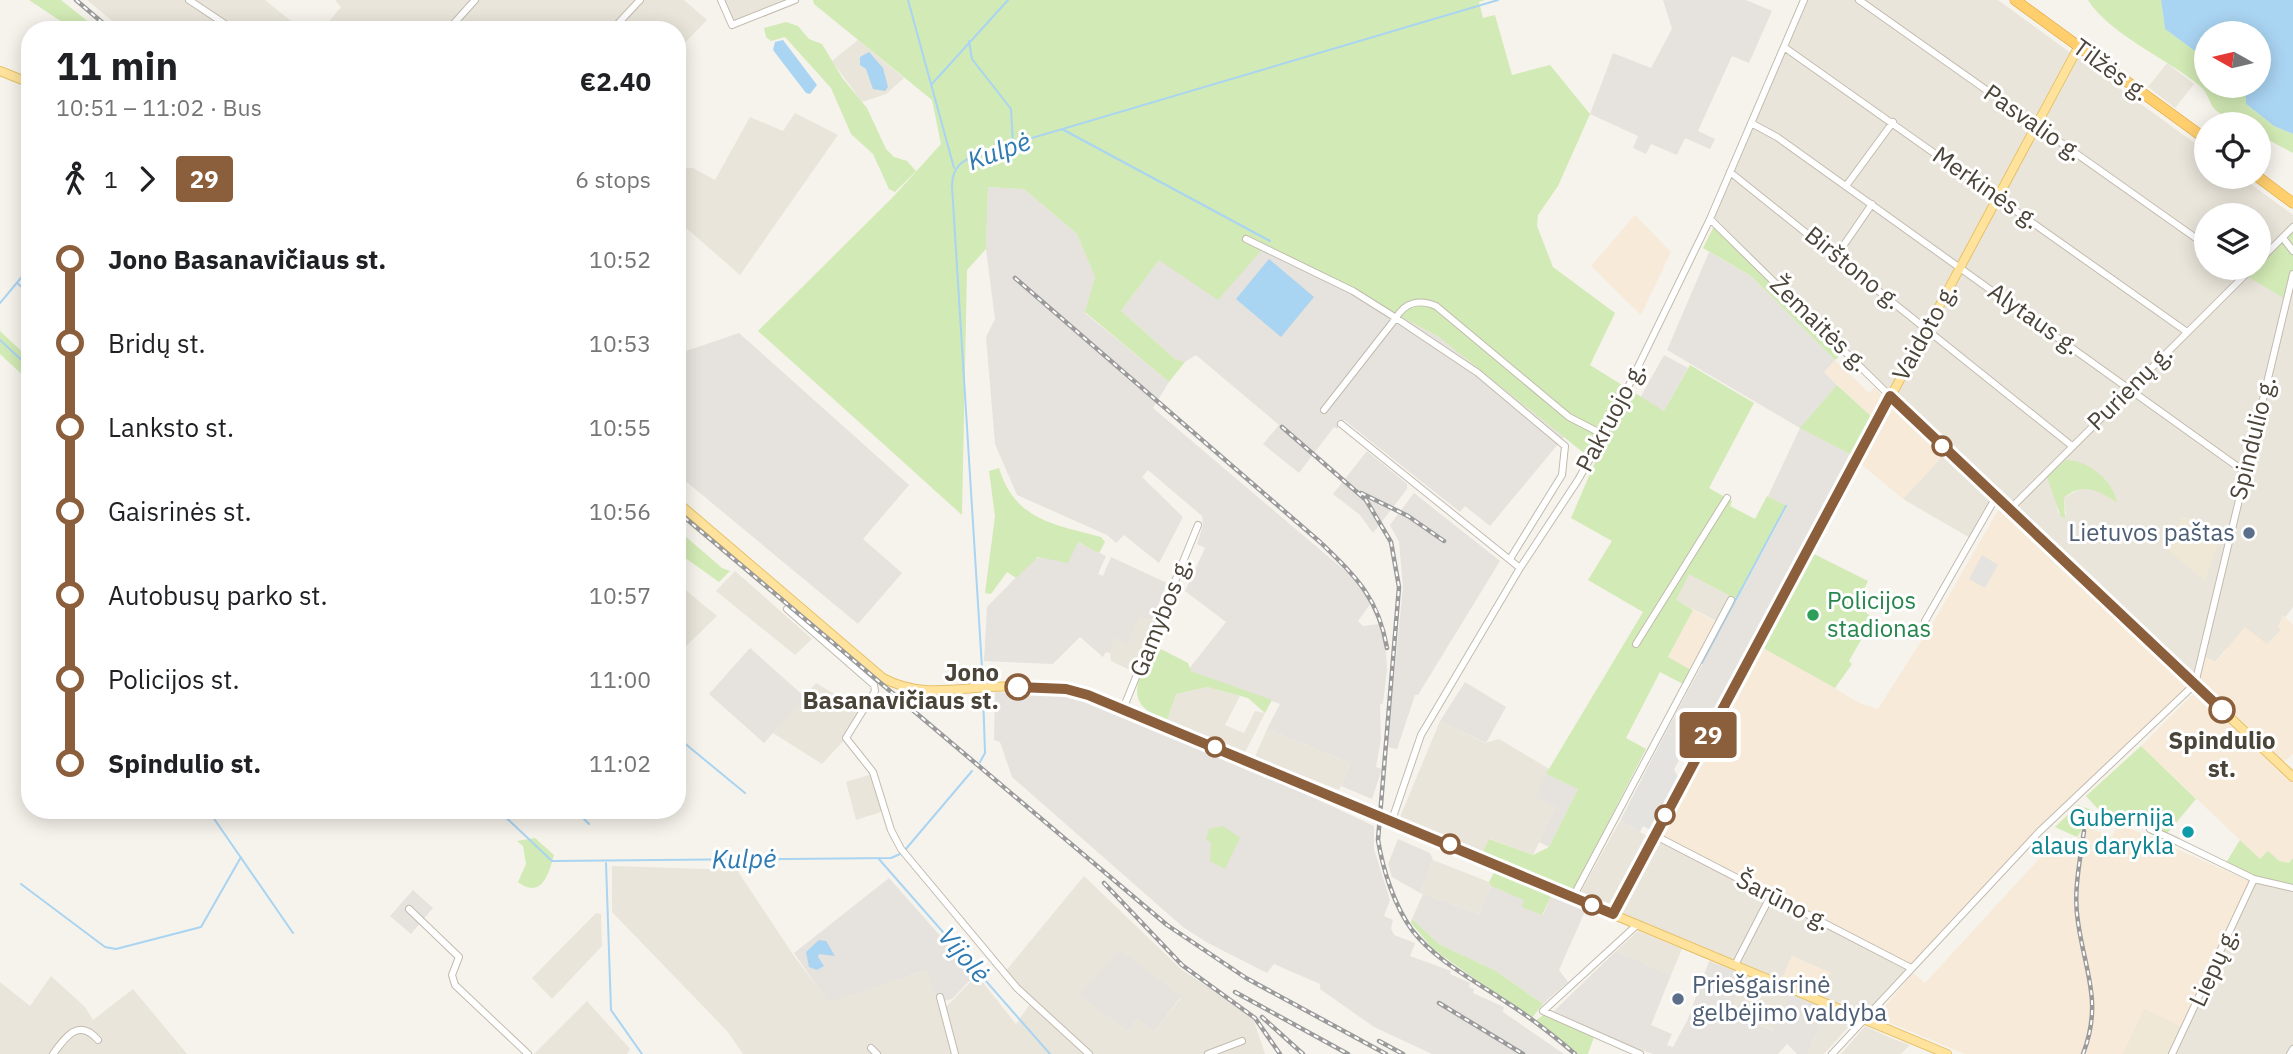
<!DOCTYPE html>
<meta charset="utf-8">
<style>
body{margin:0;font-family:"IBM Plex Sans",sans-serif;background:#f6f6f6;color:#202124;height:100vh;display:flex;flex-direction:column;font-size:26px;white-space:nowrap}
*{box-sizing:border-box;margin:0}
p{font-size:23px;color:#757577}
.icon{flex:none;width:38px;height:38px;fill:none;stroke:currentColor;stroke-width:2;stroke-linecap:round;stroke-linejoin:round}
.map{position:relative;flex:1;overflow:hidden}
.details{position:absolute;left:21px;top:21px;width:665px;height:798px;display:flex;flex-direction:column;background:#fff;border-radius:28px;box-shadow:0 4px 18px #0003}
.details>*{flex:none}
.badge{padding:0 14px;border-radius:5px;font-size:24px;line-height:46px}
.needle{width:46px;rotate:278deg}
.buttons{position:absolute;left:2194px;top:21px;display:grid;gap:14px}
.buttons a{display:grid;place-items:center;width:77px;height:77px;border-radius:50%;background:#fff;box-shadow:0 4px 18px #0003;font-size:35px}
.map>.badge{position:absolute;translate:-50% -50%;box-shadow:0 0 0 4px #fff}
.legs{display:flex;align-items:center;gap:10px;height:77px;padding:0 35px;font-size:23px}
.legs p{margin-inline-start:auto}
.overview{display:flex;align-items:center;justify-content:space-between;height:119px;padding:0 35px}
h1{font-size:38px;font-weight:700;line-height:52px}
ul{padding:0 35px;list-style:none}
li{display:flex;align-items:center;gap:24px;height:84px;font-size:26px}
li i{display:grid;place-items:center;width:10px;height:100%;margin:0 9px;background:currentColor}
li i::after{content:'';width:18px;height:18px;margin:-9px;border:5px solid;border-radius:50%;background:#fff}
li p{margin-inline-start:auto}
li:first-child i{background:linear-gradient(#0000 50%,currentColor 0)}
li:last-child i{background:linear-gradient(currentColor 50%,#0000 0)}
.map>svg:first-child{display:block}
</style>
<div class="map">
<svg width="2293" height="1054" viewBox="0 0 2293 1054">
<rect width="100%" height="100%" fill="#f6f3ec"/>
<!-- residential -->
<path fill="#eae5da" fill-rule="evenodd" d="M87 0H265L302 30H123Z
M335 0H684L707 20 677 51V30H322L341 7Z
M721 0H795L732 25Z
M1807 0H1998L2207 152V177H2241L2293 215V227L2259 261V215H2207V268H2252L2293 274V607L2282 622 2281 630 2267 645 2227 648 2215 662 2202 655 2195 684 1997 497 1972 539 1903 499 1947 451 1716 222 1713 215ZM2089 467 2106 481 2117 503 2098 490 2082 488 2064 498 2066 515 2058 513 2057 503Z
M858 40 904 78 886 94 862 102 832 61Z
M2167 63 2194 84 2175 108 2148 87Z
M795 113 838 135 740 275 677 220V168H693L715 180 750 117 783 131Z
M735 571 812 639 795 655 716 591Z
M1689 573 1736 599 1722 624 1675 600Z
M677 583 717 616 677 655Z
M1139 615 1156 622 1137 665 1130 670 1111 661 1110 653 1115 638 1127 643Z
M816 683 861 710 846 738 822 764 773 733Z
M1207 687 1240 696 1225 725 1244 733 1255 711 1265 713 1244 754 1167 721 1176 694Z
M1440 721 1485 743 1499 739 1551 770 1546 774 1556 807 1533 855 1490 839 1482 854 1400 817Z
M1267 729 1350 763 1339 790 1255 757Z
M872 774 884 811 856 820 846 782Z
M1620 821 1649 837 1610 905 1580 893Z
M1654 835 1911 968 1865 1020 1816 999 1830 973 1792 956 1780 984 1613 914Z
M1433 860 1489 882 1491 886 1479 914 1420 893Z
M612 866 737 870 794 956 828 1001 928 970 936 998 940 997 944 1009 977 975 1016 1024 1032 1001 1004 973 1084 876 1182 970 1237 1006 1254 1021 1265 1054H743L728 1032 612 912ZM1120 949 1181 998 1154 1032 1137 1019 1128 1031 1080 995Z
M2254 879 2293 888V1054H2123Z
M596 913 601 914 602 946 552 999 532 978Z
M1638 931 1682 949 1671 975 1616 951Z
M1745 975 1790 993 1774 1031 1728 1011Z
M51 976 85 1007 93 1020 133 989 187 1054H0V982L30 1006Z
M587 1001 630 1049 627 1054H534Z
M1826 1008 1852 1023 1824 1054H1808Z
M1865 1026 1891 1038 1910 1045 1901 1054H1841Z"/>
<!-- commercial -->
<path fill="#f7ead8" d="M1635 215 1671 252 1641 315 1591 266Z
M1835 360 1869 393 1875 387 1883 398 1874 419 1824 372Z
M1890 396 1947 451 1903 499 1856 460Z
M2000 507 2191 687 2082 792 1911 968 1654 835 1756 645 1809 672 1859 703 1878 709 1934 621Z
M1693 610 1716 622 1691 670 1668 658Z
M2283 615 2293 625V754L2280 765 2195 684 2202 655 2216 662 2245 627 2267 644 2281 631 2278 627Z
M2200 693 2293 780V858L2289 863 2260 859 2141 746 2191 696Z
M2118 823 2249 881 2250 885 2182 1027 2144 1010 2123 1054H1965L1876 1017 1913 973 1925 983 2048 849 2068 857 2084 826 2112 837Z
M1792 956 1831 973 1816 999 1780 984Z"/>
<!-- industrial -->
<path fill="#e6e2dd" d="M1663 0H1746L1772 11 1749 63 1732 56 1698 131 1715 139 1710 149 1685 138 1677 155 1651 144 1646 154 1633 148 1638 136 1590 114 1613 53 1651 68 1672 29Z
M988 187 1024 189 1077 234 1095 277 1085 313 1169 382 1153 408 1357 581 1371 603 1358 621 1363 626 1379 624 1386 649 1387 670 1383 703 1380 705 1381 740 1376 767 1382 769 1372 799 1341 786 1350 763 1267 729 1280 704 1188 670 1226 622 1185 591 1205 548 1197 544 1203 525 1202 516 1148 470 1142 477 1183 517 1159 563 1124 535 1116 543 1107 535 1017 495 995 444 986 337 995 319 986 249Z
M1266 245 1439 337 1564 437 1490 526 1465 506 1460 512 1344 420 1337 429 1334 427 1299 473 1263 444 1279 425 1196 355 1185 362 1175 359 1121 311 1159 260Z
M1709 252 1751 276 1835 360 1824 372 1837 385 1801 428 1850 454 1695 747 1666 732 1787 507 1768 496 1800 428 1667 350Z
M739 333 909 485 863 539 902 573 858 624 677 474V354Z
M1664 355 1688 368 1664 411 1640 398Z
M1367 451 1407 484V489L1373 533 1360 515 1333 494Z
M1414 493 1500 561 1418 695H1415L1397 749 1387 747 1403 587 1399 542 1390 525Z
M1077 542 1106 556 1098 574 1103 576 1111 557 1167 583 1152 620 1139 616 1127 644 1115 638 1110 653 1106 652 1103 657 1080 637 1053 664 984 661 987 607 1033 560Z
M750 648 805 697 764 743 709 694Z
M1465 682 1506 707 1486 743 1440 721Z
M995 692 1077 697 1295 789 1374 826V849L1390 900 1384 916 1393 920 1391 928 1394 935 1415 943 1410 956 1451 971 1450 974 1470 983 1469 987 1474 989 1473 993 1504 1007 1503 1012 1564 1054H1432L1374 1027 1320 989V984L1274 964 1267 973 1206 942 1183 927 1012 777 1000 742 994 740Z
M1546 774 1578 789 1549 847 1539 842 1556 807 1536 797Z
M1398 839 1430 853 1433 860 1420 893 1392 877 1388 864Z
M889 878 975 975 952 999 944 1001 943 997 936 998 927 970 828 1002 794 953Z
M1491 886 1525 900 1543 915 1552 895 1586 909 1559 970 1568 982 1543 1004 1496 971 1439 944 1412 919 1423 894 1479 914Z
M413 890 433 908 411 934 390 916Z
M1120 949 1181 997 1154 1032 1137 1019 1128 1031 1079 995Z
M1616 951 1671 975 1651 1025 1672 1034 1667 1045 1673 1047 1688 1019 1709 961 1745 975 1729 1011 1773 1031 1790 993 1826 1008 1808 1054H1797L1787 1044 1778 1054H1653L1607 1037 1554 1011Z"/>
<!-- education -->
<path fill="#efe8d6" d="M2183 517 2223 527 2205 581 2162 545Z
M2144 1009 2182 1027 2169 1054H2123Z"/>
<!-- green -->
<path fill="#d2eab5" d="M29 0H61L90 23 88 30H74Z
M813 0H1485L1479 2 1483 18 1495 15 1512 75 1550 65 1590 114 1558 186 1538 215 1537 226 1553 267 1615 313 1590 365 1664 411 1690 365 1754 403 1709 488 1732 501 1730 506 1755 519 1767 496 1787 506 1736 599 1689 574 1676 600 1693 610 1668 657 1691 670 1683 684 1660 672 1626 738 1646 749 1572 893 1482 854 1489 839 1533 855 1549 847 1578 789 1546 774 1643 612 1588 580 1612 541 1571 518 1595 462 1439 337 1266 245 1218 300 1159 260 1121 311 1175 359 1185 362 1169 382 1085 312 1095 277 1077 234 1024 189 988 187 986 249 967 270 962 515 758 331 893 197 941 144 932 100 814 4Z
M2088 0H2161L2165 29 2207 60V86L2245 88 2246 104 2274 126 2293 134V153L2259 135V124C2243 124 2232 122 2218 112 2209 106 2209 93 2200 86 2167 58 2110 35 2088 0Z
M786 22 798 26 809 39 822 44 843 79 867 108 886 149 894 157 907 161 916 171 895 192 889 189 873 154 851 134 831 88 785 37 771 41 766 37 764 28Z
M2293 227V274L2287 300 2245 275 2252 268H2259V261Z
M1713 228H1716L1846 350 1835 360 1751 276 1703 248Z
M0 331 30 359V382L0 354Z
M1837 385 1874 419 1863 439H1860L1850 454 1800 428Z
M2066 460C2088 460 2114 481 2117 503 2100 491 2083 481 2064 498L2065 518 2061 517 2047 477Z
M999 468C1015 520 1053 524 1101 537L1105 542 1099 553 1078 542 1068 563 1038 557 1016 578 1007 572 991 594 985 593 995 516 989 471Z
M677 529 722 568 730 571 719 582 677 552Z
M1814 554 1868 581 1857 604 1873 619 1849 661 1852 664 1835 688 1763 648Z
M1161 649 1188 663 1191 671 1272 700 1265 713 1248 698 1207 687 1176 694 1167 721C1131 705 1134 696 1143 661L1152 664Z
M2141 746 2196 799 2165 836 2097 808 2086 796Z
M2078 805 2099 813 2092 829 2084 826 2077 837 2055 827Z
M1223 826 1240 838 1225 869 1210 861 1211 843 1206 839 1209 829Z
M535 838 554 855C549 873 542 900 518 882L526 864 523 846 517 841Z
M2240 840 2260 859 2268 851 2279 861 2289 863 2293 858V888L2224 866Z
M1495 871 1552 895 1542 915 1522 907 1524 900 1491 886 1489 882Z
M1412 919 1439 944 1496 971 1543 1004 1531 1019 1433 949 1411 923Z
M1545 1014 1594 1037 1588 1054H1578L1535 1021Z"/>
<!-- parking -->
<path fill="#e5e3e0" d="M1982 555 1998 565 1985 588 1969 579Z
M1666 732 1688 743 1674 770 1679 778 1651 830 1643 826 1640 832 1620 821Z"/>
<!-- water -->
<path fill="#a9d4f2" d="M2161 0H2293V134L2274 126 2246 104 2245 88 2242 86H2259V33H2207V60L2165 29Z
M783 40 817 85 810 94 806 93 773 50 775 42Z
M869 52 883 68 888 87 885 91 873 89 866 69 860 65V57Z
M1269 259 1314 297 1281 337 1236 299Z
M819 940 826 941 835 956 819 954 818 957 824 966 817 970 809 967 806 952Z"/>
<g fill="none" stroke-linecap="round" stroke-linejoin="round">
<!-- stream -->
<path stroke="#a9d4f2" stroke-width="2" d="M908 0 954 168
M969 41 972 59 1011 109 1013 144
M931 85 1008 0
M1062 129 1270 241
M17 283 30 294
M0 303 30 267
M0 340 30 368
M1702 663 1786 506
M983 684 952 186C952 163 966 159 985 152L1498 0
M677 737 745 793
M980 762 985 753 983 693
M208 810 293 933
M498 810 552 861 891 858 900 854
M575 810 589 824
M905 850 972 771
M878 858 1050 1054
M606 863 611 1010 642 1054
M21 884 105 947 116 949 201 927 241 857"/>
<defs>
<path id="minor" d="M189 0 234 30
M721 0 732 25 795 0
M1859 0 2207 246
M448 30 475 0
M612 30 640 0
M1784 47 2187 332
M1751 123 1777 137 2245 472
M1730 172 2072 446
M1846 186 1893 122
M1710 219 1890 396
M2283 238 2293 251
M1246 239 1353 291 1396 318C1405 302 1420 299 1436 306L1569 417 1604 435
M1837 255 1872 204
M2259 261 2293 227
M2235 268 2245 275
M1324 410 1396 318 1478 373 1565 446 1562 475 1510 559
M1341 424 1520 568
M2010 509 2252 268
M787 609 874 685 875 691 846 738 873 772 891 830 901 849 1017 988 1089 1054
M1925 621 1996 497
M1636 644 1727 498
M1123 709 1198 525
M1392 820 1421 735 1520 568 1578 480 1614 416 1710 219 1804 0
M2150 829 2176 841
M1654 835 1911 968
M2178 842 2254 879 2293 888
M1573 897 1731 600
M409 909 459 957 452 975 455 985 528 1054
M1638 924 1543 1011 1640 1054
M1735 965 1771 895
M940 997 955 1054
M871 1048 877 1054
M53 1054C66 1036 79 1018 98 1040
M1208 1054 1242 1041
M1832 1054 2039 832 2195 684 2293 274
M2172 1054 2254 879
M2290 1054 2293 1049"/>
<path id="major" d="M0 71 30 83
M1890 396 2293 777
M677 502 883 678C918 697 952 689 990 687 1022 685 1057 687 1088 695L1947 1054
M1613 914 2079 46"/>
<path id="highway" d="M2015 0 2207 140
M2258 177 2293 203"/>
</defs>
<!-- minor casing -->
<use href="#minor" stroke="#c2bbae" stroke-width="8"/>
<!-- major casing -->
<use href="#major" stroke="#e6c16a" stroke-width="10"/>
<!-- highway casing -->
<use href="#highway" stroke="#e0a43c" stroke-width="11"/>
<!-- minor -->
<use href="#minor" stroke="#fff" stroke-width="6"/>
<!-- major -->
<use href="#major" stroke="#ffe39c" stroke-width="8"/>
<!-- highway -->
<use href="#highway" stroke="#ffcf6e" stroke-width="10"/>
<defs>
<path id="rail" d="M76 0 111 30
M1015 278 1320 542C1356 577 1378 597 1387 648
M1282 427 1366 500 1391 542 1399 587 1378 840C1383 870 1394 905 1412 930 1436 961 1474 980 1506 1002 1530 1017 1553 1035 1575 1054
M1361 493 1408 516 1444 541
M677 511 1167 925 1246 978 1386 1054
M1104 883 1182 965 1255 1018 1280 1054
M1235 992 1348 1054
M1439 1003 1523 1054
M1262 1017 1303 1054
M1379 1041 1403 1054
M2083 1054C2103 1002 2085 972 2078 922 2073 892 2080 861 2084 831"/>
</defs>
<!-- rail casing -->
<use href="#rail" stroke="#9a9a9a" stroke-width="4.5"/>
<!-- rail -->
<use href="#rail" stroke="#fff" stroke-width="2" stroke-dasharray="5" stroke-linecap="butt"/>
</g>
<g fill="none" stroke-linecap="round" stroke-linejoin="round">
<defs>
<path id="line-1" d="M1018 687 1066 689 1088 695 1613 914 1890 396 2222 710"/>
</defs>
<!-- line-1 casing -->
<use href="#line-1" stroke="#fff" stroke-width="16"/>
<!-- line-1 -->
<use href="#line-1" stroke="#8b5e3c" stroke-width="10"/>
</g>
<!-- markers -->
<g fill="#fff" stroke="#8b5e3c" stroke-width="3.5">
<circle cx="1942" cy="446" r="9"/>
<circle cx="1018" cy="687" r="12"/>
<circle cx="2222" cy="710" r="12"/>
<circle cx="1215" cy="747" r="9"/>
<circle cx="1665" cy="815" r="9"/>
<circle cx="1450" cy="844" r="9"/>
<circle cx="1592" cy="905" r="9"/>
</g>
<g fill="#5c6f8a" stroke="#fff" stroke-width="2.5">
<circle cx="2249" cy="533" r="7"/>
<circle cx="1678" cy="999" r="7"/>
</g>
<circle fill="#2e9e5b" stroke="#fff" stroke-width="2.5" cx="1813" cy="615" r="7"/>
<circle fill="#0f9aa8" stroke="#fff" stroke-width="2.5" cx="2188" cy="832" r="7"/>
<g text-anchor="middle" stroke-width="6" stroke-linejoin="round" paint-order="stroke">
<!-- street labels -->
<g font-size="24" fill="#4b4439" stroke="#fff">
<text transform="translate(2111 70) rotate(36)" y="8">Tilžės g.</text>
<text transform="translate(2033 123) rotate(35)" y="8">Pasvalio g.</text>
<text transform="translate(1986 188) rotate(35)" y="8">Merkinės g.</text>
<text transform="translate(1853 268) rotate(39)" y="8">Birštono g.</text>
<text transform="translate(2034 319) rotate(35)" y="8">Alytaus g.</text>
<text transform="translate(1819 324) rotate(44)" y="8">Žemaitės g.</text>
<text transform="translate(1925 332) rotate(-61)" y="8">Vaidoto g.</text>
<text transform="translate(2130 388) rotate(-45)" y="8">Purienų g.</text>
<text transform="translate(1611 417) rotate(-62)" y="8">Pakruojo g.</text>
<text transform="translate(2253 438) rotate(-76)" y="8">Spindulio g.</text>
<text transform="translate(1161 617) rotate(-68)" y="8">Gamybos g.</text>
<text transform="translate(1783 901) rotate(27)" y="8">Šarūno g.</text>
<text transform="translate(2214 967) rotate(-65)" y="8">Liepų g.</text>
</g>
<!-- service labels -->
<g font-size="24" fill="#4e5e75" stroke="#fff" text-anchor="end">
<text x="2235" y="541">Lietuvos paštas</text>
<text x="1692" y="993" text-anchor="start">Priešgaisrinė<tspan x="1692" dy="28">gelbėjimo valdyba</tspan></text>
</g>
<!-- leisure labels -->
<g font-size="24" fill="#27864d" stroke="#fff" text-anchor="start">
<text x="1827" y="609">Policijos<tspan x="1827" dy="28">stadionas</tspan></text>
</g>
<!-- stop labels -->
<g font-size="24" font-weight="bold" fill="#4b4439" stroke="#fff" text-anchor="end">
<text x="999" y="681">Jono<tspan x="999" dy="28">Basanavičiaus st.</tspan></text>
<text x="2222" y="749" text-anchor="middle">Spindulio<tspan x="2222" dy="28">st.</tspan></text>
</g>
<!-- culture labels -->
<g font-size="24" fill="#0d838f" stroke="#fff" text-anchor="end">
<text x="2174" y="826">Gubernija<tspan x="2174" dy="28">alaus darykla</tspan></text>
</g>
<!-- water labels -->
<g font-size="26" font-style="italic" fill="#2e7ab2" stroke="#fff">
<text transform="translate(999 151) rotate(-20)" y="9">Kulpė</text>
<text transform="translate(744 859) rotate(-1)" y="9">Kulpė</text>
<text transform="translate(964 955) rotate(49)" y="9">Vijolė</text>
</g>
</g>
</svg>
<div class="buttons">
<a><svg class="needle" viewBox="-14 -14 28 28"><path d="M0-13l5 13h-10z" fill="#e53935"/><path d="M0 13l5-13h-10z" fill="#757577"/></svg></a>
<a><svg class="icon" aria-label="locate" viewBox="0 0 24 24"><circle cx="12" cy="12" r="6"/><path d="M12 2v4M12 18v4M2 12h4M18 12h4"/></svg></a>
<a><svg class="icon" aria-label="layers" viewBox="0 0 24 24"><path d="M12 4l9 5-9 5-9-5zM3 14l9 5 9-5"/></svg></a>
</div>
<b class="badge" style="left:1708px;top:735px;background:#8b5e3c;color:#fff">29</b>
<section class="details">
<div class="overview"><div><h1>11 min</h1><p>10:51 – 11:02 · Bus</p></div><b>€2.40</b></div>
<div class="legs"><svg class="icon" aria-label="walk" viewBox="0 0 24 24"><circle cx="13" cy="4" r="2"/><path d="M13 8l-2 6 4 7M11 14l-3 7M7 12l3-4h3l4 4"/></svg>1<svg class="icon" aria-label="forward" viewBox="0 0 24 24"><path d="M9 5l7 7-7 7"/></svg><b class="badge" style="background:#8b5e3c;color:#fff">29</b><p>6 stops</p></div>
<ul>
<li><i style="color:#8b5e3c"></i><b>Jono Basanavičiaus st.</b><p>10:52</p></li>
<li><i style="color:#8b5e3c"></i><span>Bridų st.</span><p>10:53</p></li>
<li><i style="color:#8b5e3c"></i><span>Lanksto st.</span><p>10:55</p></li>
<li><i style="color:#8b5e3c"></i><span>Gaisrinės st.</span><p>10:56</p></li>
<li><i style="color:#8b5e3c"></i><span>Autobusų parko st.</span><p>10:57</p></li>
<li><i style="color:#8b5e3c"></i><span>Policijos st.</span><p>11:00</p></li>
<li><i style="color:#8b5e3c"></i><b>Spindulio st.</b><p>11:02</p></li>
</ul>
</section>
</div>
